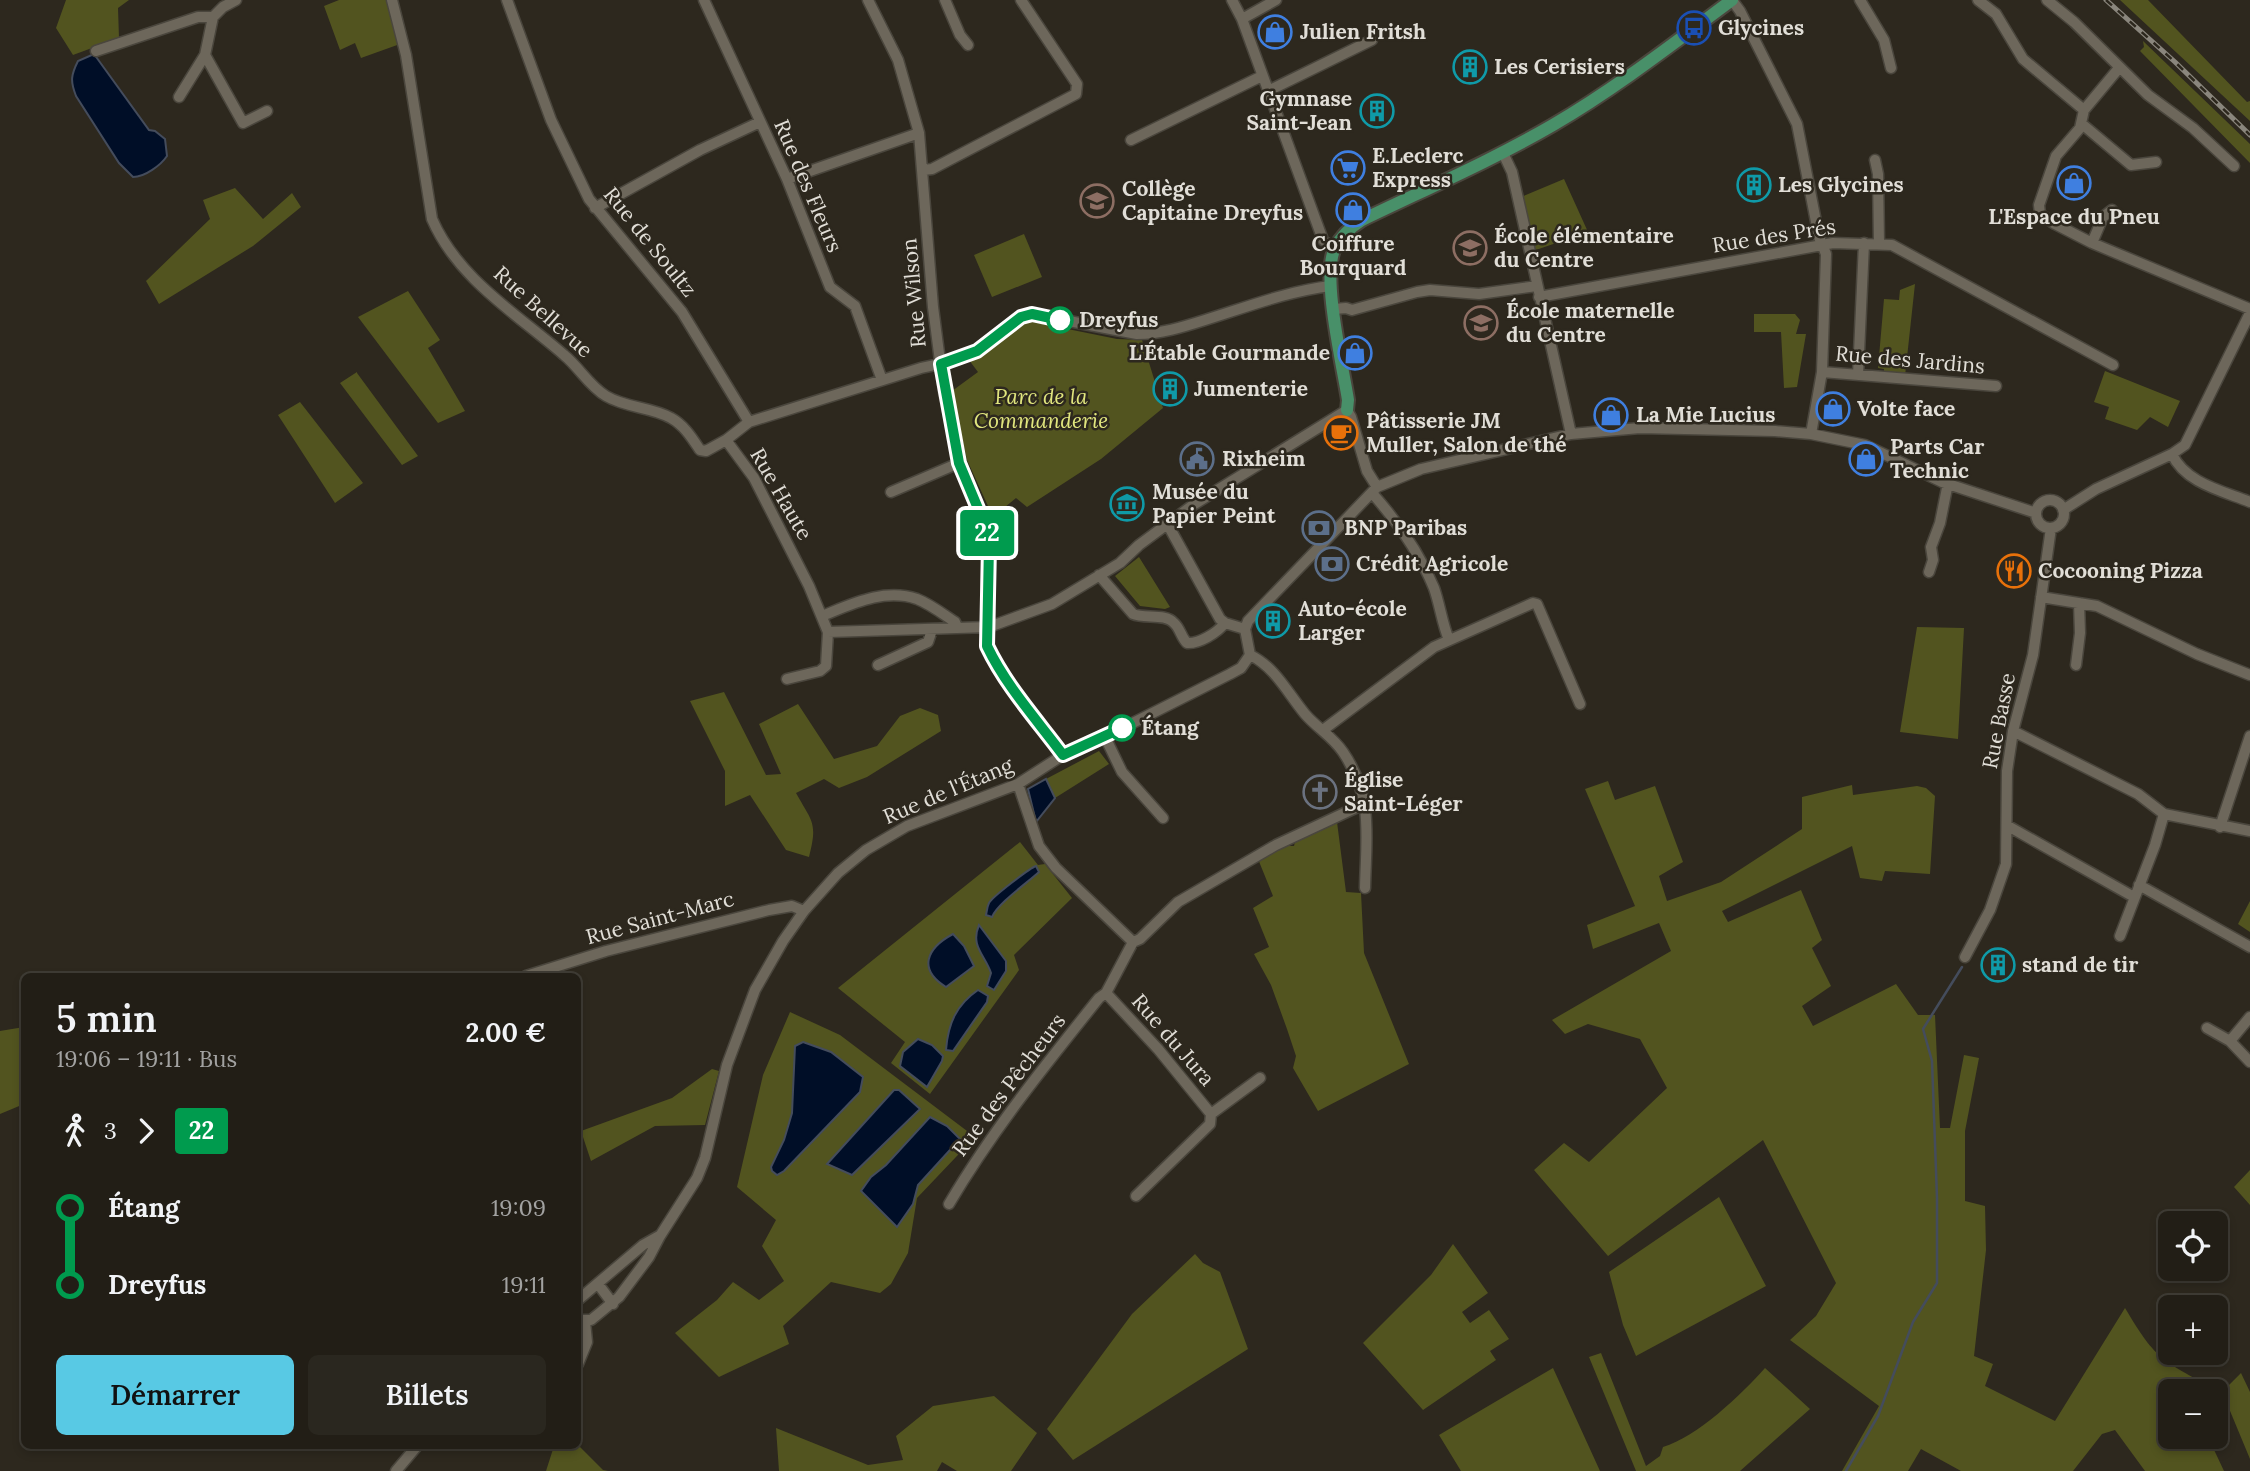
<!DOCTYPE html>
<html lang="fr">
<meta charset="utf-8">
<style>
body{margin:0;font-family:Lora,serif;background:#2a271f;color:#f1f3f6;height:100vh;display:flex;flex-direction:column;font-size:26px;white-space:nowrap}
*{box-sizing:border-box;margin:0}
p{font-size:23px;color:#a2a2a1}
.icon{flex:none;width:38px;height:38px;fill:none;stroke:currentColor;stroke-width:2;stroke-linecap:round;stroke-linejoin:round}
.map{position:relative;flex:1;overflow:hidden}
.side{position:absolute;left:21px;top:973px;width:560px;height:476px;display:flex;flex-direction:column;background:#221e16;border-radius:10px;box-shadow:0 4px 10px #0003,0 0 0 2px #3f3c35}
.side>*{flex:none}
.badge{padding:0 14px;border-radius:5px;font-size:24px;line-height:46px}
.fabs{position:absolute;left:2158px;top:1211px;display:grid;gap:14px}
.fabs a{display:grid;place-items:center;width:70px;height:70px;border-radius:10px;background:#221e16;box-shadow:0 4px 10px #0003,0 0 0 2px #3f3c35;font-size:35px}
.map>.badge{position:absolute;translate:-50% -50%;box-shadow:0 0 0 4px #fff}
.legs{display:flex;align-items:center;gap:10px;height:77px;padding:0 35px;font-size:23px}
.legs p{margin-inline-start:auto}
.head{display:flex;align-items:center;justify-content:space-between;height:119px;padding:0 35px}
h1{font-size:38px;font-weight:600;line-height:52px}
.action{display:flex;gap:14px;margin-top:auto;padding:14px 35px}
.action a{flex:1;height:80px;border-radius:10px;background:#58c9e4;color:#111;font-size:28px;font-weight:600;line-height:80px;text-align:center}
.action a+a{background:#2a271f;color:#f1f3f6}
ul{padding:0 35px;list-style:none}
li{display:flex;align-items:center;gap:24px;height:77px;font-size:26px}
li i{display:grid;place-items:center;width:10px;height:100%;margin:0 9px;background:currentColor}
li i::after{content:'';width:18px;height:18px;margin:-9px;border:5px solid;border-radius:50%;background:#221e16}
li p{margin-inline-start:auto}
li:first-child i{background:linear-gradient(#0000 50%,currentColor 0)}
li:last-child i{background:linear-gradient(currentColor 50%,#0000 0)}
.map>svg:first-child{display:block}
</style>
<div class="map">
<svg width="2250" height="1471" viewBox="0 0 2250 1471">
<rect width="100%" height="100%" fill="#2d281e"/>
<!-- green -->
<path fill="#52541f" d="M66 0H129L118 8 119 38 73 55 56 28Z
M339 0H388L400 44 361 58 355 43 340 50 324 6Z
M2120 0H2148L2247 102 2250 101V121Z
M2143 41 2250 144V163L2140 51 2144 47Z
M1564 179 1588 232 1533 251 1521 197Z
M235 188 263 219 292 193 301 207 253 246 159 304 146 281 210 219 203 200Z
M1024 234 1042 277 992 297 974 255Z
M1915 284 1905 376 1884 373V369L1878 368 1884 299 1899 300 1900 290Z
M408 291 440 340 428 348 465 411 438 423 358 317Z
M1754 314H1795L1800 320 1796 334H1806L1797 387 1784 388 1781 332H1754Z
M1028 321 1117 339 1142 340 1163 408 1101 459 1027 507 1016 498 993 517 967 460 952 391 978 372 969 360 979 358Z
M2105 371 2180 401 2168 427 2150 417 2137 430 2105 419 2109 407 2094 402Z
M357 372V373L418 456 402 465 340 383Z
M300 402 363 483 335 503 278 415Z
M1139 557 1170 607 1165 609 1140 606 1115 576Z
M1917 627 1964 628 1958 739 1900 732Z
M724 692 766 775 781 774 759 724 798 704 834 759 877 746 900 716 920 708 938 715 941 731 867 777 839 788 824 779 796 793C812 822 818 822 809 857L786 850 750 795 725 806V771L690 701Z
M1099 751 1109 764 1055 798 1046 779Z
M1608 781 1615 800 1655 786 1683 862 1659 876 1667 901 1721 882 1802 829V797L1852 785 1853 795 1917 786 1926 788 1935 796 1930 874 1885 871 1882 881 1860 878 1852 846 1722 911 1728 922 1801 890 1822 940 1812 948 1831 986 1802 1006 1813 1026 1896 984 1918 1015H1935L1940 1128H1950L1964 1055 1979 1058 1965 1131V1201L1985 1206 1986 1250 1974 1356 1993 1364 1985 1386 2055 1421 2125 1308C2152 1353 2158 1359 2204 1383L2206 1391H2170V1437H2208L2224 1471H2145L2115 1430 2102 1434 2073 1471H1961L1921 1449 1908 1471H1842L1879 1406 1790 1340 1816 1316 1836 1283 1763 1140 1608 1256 1534 1170 1564 1143 1589 1162 1667 1088 1640 1039 1588 1024 1565 1034 1552 1020 1671 951 1659 923 1593 949 1587 925 1635 906 1585 789Z
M1337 822 1346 892 1361 893 1364 953 1409 1064 1318 1111 1293 1068 1296 1056 1287 1029 1271 985 1254 954 1269 947 1253 908 1273 896 1258 859 1286 846H1294L1295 842Z
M1020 842 1038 865 1045 864 1072 898 1014 955 1019 970 930 1094 891 1063 905 1042 838 988Z
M2250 901V932L2238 924Z
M790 1012 840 1035 975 1137 917 1198 908 1253 891 1284 880 1293 831 1282 783 1326 789 1344 719 1377 675 1333 717 1300 733 1282 759 1300 784 1281 762 1246 776 1220 737 1187 763 1075Z
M24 1027V1104L0 1114V1031Z
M712 1069 719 1071 705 1125 655 1126 591 1161 581 1131 672 1098Z
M2250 1170V1205L2234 1187Z
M1719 1197 1766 1286 1636 1356 1623 1325 1609 1272Z
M1453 1244 1488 1293 1462 1312 1470 1323 1489 1310 1509 1339 1490 1351 1496 1360 1423 1410 1363 1343 1431 1275Z
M1195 1254 1203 1263 1220 1272 1248 1349 1073 1460 1047 1429 1132 1314Z
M1601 1353 1646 1466 1660 1456 1663 1447C1697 1437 1741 1395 1765 1368L1810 1409 1740 1471H1636L1589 1357Z
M1553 1368 1600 1471H1461L1439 1435Z
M2241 1373 2250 1392V1459L2223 1394 2227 1387Z
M994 1396 1037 1433 1011 1471H957L942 1462 937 1471H779L776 1428 868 1465 903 1460 896 1436 933 1406Z
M578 1445 603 1470 608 1471H546L554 1446Z"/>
<!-- water -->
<path fill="#000e27" stroke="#444c5c" stroke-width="2" d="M94 54 149 130 155 131 165 139 167 156C161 165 145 177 133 177L119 163 76 96C70 81 71 75 78 61Z
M1046 779 1055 798 1036 822 1028 789Z
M1036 866 1039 872C1027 883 997 904 992 917L986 915C987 911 987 907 989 903 992 897 1030 868 1036 866Z
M979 925 1006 961V971L994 990 987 986 991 973C985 955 970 946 979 925Z
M953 934 964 946 974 966 946 987C917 969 927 948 953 934Z
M978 990 988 996 987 1002 953 1051 946 1050C948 1024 956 1005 978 990Z
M918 1039 932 1045 943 1056 942 1061 927 1087 900 1066 903 1052Z
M803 1042 831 1052 863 1077 860 1092 784 1171 777 1175 772 1171 771 1167 784 1140 792 1113 795 1046Z
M894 1090H899L920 1109 852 1175 827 1164Z
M930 1117 947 1126 960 1139 918 1185 913 1204 897 1227 861 1191 871 1177 886 1165Z"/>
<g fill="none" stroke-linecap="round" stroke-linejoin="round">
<!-- stream -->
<path stroke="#444c5c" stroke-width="2.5" d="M1846 1471 1878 1416 1913 1322 1937 1283V1198L1932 1061 1923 1029 1962 967"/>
<defs>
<path id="minor" d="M392 0 406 55 432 219C458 279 517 314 564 355 579 367 589 386 606 396 626 408 652 407 671 418 684 425 692 438 700 450L706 451 726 440 749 422 921 368C940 364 964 359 980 348 998 337 1011 318 1032 314L1137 334C1161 334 1183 327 1205 320 1247 307 1288 291 1331 286
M507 0 551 120 589 199 682 312 749 422
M704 0 787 179 830 287 855 306 882 380
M868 0 898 60 919 133 933 307 944 392 959 463 982 518 989 546 987 646 1009 683 1063 755
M945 0 960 35 968 45
M1232 0 1242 19 1323 240 1334 249
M1732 0 1740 11 1797 124 1819 237 1826 254 1822 372 1811 434
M1860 0 1884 40 1891 68
M1978 0 1996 14 2023 59 2084 110
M2047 0 2074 22 2148 95 2193 128 2234 166
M1242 19 1276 0
M96 51 198 17H213L223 7 236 0
M205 55 243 123 267 111
M2119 68 2084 110 2080 128 2056 156 2039 205 2040 214 2055 224 2092 243 2250 309
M1268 91 1372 40
M179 97 205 55 213 17
M2082 124 2131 165 2156 162
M1131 140 1262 76
M1503 153 1512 172 1571 434
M1875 160 1878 174 1879 244
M923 170 932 169 1076 94 1077 84 1021 0
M787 179 919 133
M595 208 700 150 760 122
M2092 243 2103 217 2112 210
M1539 297 1833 243 1892 245 2113 365
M1334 309 1346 308 1352 310 1417 292 1430 290 1479 294 1537 286
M1822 372 1996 386
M1858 375 1864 243
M726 440 754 478 809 586 828 632 826 666 820 671 787 679
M2172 454C2185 483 2223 491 2250 502
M891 492 959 463
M1372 493C1396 520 1420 554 1434 588 1440 605 1442 623 1449 640
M2036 514a14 14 0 1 1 28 0a14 14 0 1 1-28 0Z
M2063 510 2096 489 2172 454 2185 445 2250 313
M1168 525 1220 619 1225 623 1245 629
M1929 572 1933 560 1931 547 1940 523 1948 483
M1099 575 1133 614C1144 619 1166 613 1174 623 1180 628 1181 637 1187 643 1199 644 1217 633 1225 623
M2041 597 2097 606 2197 654 2250 675
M822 616C852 604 884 588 917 599 930 604 943 614 955 622L957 627
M1245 629 1248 621 1377 487 1421 469 1571 434 1640 428 1775 431 1811 434 1865 445 1942 482 2036 513
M1245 629 1250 655
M828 632 989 627 1052 604 1120 563 1139 545 1193 505 1347 410 1351 417 1367 471 1377 487
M1250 655C1275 667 1287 692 1305 714 1316 727 1333 737 1343 752 1374 798 1366 837 1365 888
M878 665 928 642 932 630
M2076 665 2080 633 2079 603
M1323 730 1434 647 1533 603 1537 604 1580 704
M2013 731 2138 794 2164 814 2250 831
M1105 737 1122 772 1163 818
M1018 784 1039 846 1056 868 1133 942
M2008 826 2134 897
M2220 827 2250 736
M2139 885 2250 947
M2120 936 2155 845 2164 814
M1965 957 1990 910 2006 864 2007 771 2013 731 2033 655 2051 528
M526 976 606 951 769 910 792 906 804 911
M1106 993 1158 1049 1211 1114 1210 1124 1136 1196
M2207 1028 2230 1041 2250 1017
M2230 1041 2250 1062
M1211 1114 1260 1078
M949 1204C992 1131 1046 1064 1099 998L1106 993 1133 942 1140 939 1178 902 1276 845 1366 803
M598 1284 613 1304
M578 1300 643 1245 659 1236
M578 1320H591L619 1297 649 1257 660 1236 697 1178 705 1158 727 1065 755 990 783 941 804 911 838 873 866 850 907 826 1018 784 1063 755 1105 737 1230 674 1241 668 1250 655
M578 1364 587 1342 585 1322
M396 1471 417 1446"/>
<path id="major" d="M1347 410 1348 400C1343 367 1321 275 1335 248 1341 236 1351 227 1362 220 1426 189 1491 161 1553 125 1615 89 1674 43 1732 0"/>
</defs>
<!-- minor casing -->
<use href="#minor" stroke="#4a463d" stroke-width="13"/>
<!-- major casing -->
<use href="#major" stroke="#4a463d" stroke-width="16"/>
<!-- minor -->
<use href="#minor" stroke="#6d675b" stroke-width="10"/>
<!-- major -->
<use href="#major" stroke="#489069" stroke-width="12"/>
<defs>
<path id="rail" d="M2106 0 2175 62 2250 135"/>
</defs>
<!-- rail casing -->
<use href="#rail" stroke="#8a867d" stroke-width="5"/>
<!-- rail -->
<use href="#rail" stroke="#2d281e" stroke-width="2.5" stroke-dasharray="8" stroke-linecap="butt"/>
</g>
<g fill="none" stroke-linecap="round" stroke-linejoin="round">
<defs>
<path id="line-1" d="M1060 320 1032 314 1021 317 977 351 941 364 959 463 982 518 989 545 987 646C1006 686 1037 720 1063 755L1122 728"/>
</defs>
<!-- line-1 casing -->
<use href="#line-1" stroke="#fff" stroke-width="16"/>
<!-- line-1 -->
<use href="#line-1" stroke="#009b4e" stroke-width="10"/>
</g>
<!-- icons -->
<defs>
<symbol id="bus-ring" viewBox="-11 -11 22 22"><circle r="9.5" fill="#2d281e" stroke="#1a4fb4" stroke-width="1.5"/><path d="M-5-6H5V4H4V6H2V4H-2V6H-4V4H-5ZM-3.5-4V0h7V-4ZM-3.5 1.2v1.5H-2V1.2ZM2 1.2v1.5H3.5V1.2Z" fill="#1a4fb4"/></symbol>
<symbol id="shop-ring" viewBox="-11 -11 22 22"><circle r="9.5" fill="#2d281e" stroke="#3f7fe0" stroke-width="1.5"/><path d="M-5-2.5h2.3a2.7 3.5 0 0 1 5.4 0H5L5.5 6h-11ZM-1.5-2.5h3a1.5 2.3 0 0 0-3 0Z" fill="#3f7fe0"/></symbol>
<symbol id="building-ring" viewBox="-11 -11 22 22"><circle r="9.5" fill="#2d281e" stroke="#0f9aa8" stroke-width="1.5"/><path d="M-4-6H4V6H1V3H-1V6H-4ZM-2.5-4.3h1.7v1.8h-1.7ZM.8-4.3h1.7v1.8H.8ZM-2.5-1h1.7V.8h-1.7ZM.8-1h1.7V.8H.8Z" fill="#0f9aa8"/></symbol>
<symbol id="supermarket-ring" viewBox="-11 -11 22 22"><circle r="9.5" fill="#2d281e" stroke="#3f7fe0" stroke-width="1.5"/><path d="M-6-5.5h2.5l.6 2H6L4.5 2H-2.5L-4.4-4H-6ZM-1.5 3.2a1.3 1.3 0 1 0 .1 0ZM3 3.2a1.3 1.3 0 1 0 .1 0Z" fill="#3f7fe0"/></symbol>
<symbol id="school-ring" viewBox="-11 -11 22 22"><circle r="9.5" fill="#2d281e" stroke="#8d6e63" stroke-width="1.5"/><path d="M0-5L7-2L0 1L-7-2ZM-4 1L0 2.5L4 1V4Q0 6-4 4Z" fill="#8d6e63"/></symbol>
<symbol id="cafe-ring" viewBox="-11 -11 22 22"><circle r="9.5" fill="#2d281e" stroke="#e8710a" stroke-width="1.5"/><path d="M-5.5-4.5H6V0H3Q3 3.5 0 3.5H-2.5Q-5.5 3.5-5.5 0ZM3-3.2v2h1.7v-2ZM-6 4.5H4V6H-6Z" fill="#e8710a"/></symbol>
<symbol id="civic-ring" viewBox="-11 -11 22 22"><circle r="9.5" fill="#2d281e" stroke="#5c6f8a" stroke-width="1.5"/><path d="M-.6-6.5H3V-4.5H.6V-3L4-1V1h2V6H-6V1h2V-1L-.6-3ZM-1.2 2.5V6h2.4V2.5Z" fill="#5c6f8a"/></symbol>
<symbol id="museum-ring" viewBox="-11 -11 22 22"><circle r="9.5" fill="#2d281e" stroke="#0f9aa8" stroke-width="1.5"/><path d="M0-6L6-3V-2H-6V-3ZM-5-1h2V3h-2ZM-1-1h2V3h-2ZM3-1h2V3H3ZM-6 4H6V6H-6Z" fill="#0f9aa8"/></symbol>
<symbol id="bank-ring" viewBox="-11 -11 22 22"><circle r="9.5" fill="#2d281e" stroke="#5c6f8a" stroke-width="1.5"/><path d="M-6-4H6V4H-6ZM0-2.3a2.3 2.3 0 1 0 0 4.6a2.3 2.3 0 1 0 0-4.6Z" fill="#5c6f8a"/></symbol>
<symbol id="restaurant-ring" viewBox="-11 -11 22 22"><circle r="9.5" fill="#2d281e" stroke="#e8710a" stroke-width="1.5"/><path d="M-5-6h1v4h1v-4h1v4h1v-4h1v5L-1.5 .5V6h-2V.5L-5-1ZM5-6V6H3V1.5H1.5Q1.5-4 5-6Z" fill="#e8710a"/></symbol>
<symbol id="church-ring" viewBox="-11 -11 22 22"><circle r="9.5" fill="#2d281e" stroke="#6b7280" stroke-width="1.5"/><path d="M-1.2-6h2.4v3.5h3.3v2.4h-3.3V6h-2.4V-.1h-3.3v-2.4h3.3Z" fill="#6b7280"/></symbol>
</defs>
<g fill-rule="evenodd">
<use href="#bus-ring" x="1675" y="9" width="38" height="38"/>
<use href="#shop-ring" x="1256" y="13" width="38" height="38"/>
<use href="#building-ring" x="1451" y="48" width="38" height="38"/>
<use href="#building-ring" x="1358" y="92" width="38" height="38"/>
<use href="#supermarket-ring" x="1329" y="149" width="38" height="38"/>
<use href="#shop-ring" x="2055" y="164" width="38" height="38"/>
<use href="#building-ring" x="1735" y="166" width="38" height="38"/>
<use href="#school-ring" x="1078" y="182" width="38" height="38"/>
<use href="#shop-ring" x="1334" y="191" width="38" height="38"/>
<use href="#school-ring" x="1451" y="229" width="38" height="38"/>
<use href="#school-ring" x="1462" y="304" width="38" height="38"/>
<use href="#shop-ring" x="1336" y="334" width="38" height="38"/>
<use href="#building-ring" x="1151" y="370" width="38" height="38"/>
<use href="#shop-ring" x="1814" y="390" width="38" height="38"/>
<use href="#shop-ring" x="1592" y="396" width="38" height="38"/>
<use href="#cafe-ring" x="1322" y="414" width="38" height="38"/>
<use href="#civic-ring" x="1178" y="440" width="38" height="38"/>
<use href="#shop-ring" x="1847" y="440" width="38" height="38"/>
<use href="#museum-ring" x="1108" y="485" width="38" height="38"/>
<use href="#bank-ring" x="1300" y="509" width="38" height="38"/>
<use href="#bank-ring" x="1313" y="545" width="38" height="38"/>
<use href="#restaurant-ring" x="1995" y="552" width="38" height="38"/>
<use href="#building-ring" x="1254" y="602" width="38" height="38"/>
<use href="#church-ring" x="1301" y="773" width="38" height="38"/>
<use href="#building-ring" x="1979" y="946" width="38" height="38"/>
</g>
<!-- markers -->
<g fill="#fff" stroke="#009b4e" stroke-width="3.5">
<circle cx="1060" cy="320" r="12"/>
<circle cx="1122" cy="728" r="12"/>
</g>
<g text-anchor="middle" stroke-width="5" stroke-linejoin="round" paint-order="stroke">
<!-- poi labels -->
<g font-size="21" font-weight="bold" fill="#e1ded7" stroke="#2d281e" text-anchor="start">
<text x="1718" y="35">Glycines</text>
<text x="1300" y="39">Julien Fritsh</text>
<text x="1494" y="74">Les Cerisiers</text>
<text x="1352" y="106" text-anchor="end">Gymnase<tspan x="1352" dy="24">Saint-Jean</tspan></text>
<text x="1372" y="163">E.Leclerc<tspan x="1372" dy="24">Express</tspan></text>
<text x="1778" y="192">Les Glycines</text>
<text x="1122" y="196">Collège<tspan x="1122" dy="24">Capitaine Dreyfus</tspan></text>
<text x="2074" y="224" text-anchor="middle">L'Espace du Pneu</text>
<text x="1494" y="243">École élémentaire<tspan x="1494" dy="24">du Centre</tspan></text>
<text x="1353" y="251" text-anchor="middle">Coiffure<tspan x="1353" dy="24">Bourquard</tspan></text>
<text x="1506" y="318">École maternelle<tspan x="1506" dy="24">du Centre</tspan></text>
<text x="1330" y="360" text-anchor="end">L'Étable Gourmande</text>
<text x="1194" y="396">Jumenterie</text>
<text x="1857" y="416">Volte face</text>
<text x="1636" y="422">La Mie Lucius</text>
<text x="1366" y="428">Pâtisserie JM<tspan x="1366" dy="24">Muller, Salon de thé</tspan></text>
<text x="1890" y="454">Parts Car<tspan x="1890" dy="24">Technic</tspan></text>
<text x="1222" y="466">Rixheim</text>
<text x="1152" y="499">Musée du<tspan x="1152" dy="24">Papier Peint</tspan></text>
<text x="1344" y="535">BNP Paribas</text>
<text x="1356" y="571">Crédit Agricole</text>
<text x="2038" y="578">Cocooning Pizza</text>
<text x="1298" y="616">Auto-école<tspan x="1298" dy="24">Larger</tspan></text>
<text x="1344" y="787">Église<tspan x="1344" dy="24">Saint-Léger</tspan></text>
<text x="2022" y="972">stand de tir</text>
</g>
<!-- street labels -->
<g font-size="21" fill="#e1ded7" stroke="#2d281e">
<text transform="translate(808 186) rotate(67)" y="7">Rue des Fleurs</text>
<text transform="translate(1774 236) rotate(-9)" y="7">Rue des Prés</text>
<text transform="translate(650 242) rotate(51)" y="7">Rue de Soultz</text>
<text transform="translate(914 293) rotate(-95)" y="7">Rue Wilson</text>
<text transform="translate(543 312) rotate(42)" y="7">Rue Bellevue</text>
<text transform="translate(1910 360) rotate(5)" y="7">Rue des Jardins</text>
<text transform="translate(781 494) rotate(60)" y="7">Rue Haute</text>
<text transform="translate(1999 721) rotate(-79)" y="7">Rue Basse</text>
<text transform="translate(948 791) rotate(-23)" y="7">Rue de l'Étang</text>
<text transform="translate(660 918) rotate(-15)" y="7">Rue Saint-Marc</text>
<text transform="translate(1173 1040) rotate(49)" y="7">Rue du Jura</text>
<text transform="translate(1009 1085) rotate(-53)" y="7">Rue des Pêcheurs</text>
</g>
<!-- stop labels -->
<g font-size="21" font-weight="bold" fill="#e1ded7" stroke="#2d281e" text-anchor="start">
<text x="1079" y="327">Dreyfus</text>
<text x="1141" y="735">Étang</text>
</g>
<!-- park labels -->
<g font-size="21" font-style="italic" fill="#e1e67e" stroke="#2d281e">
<text x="1041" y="404">Parc de la<tspan x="1041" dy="24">Commanderie</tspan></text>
</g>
</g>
</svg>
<div class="fabs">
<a><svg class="icon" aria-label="locate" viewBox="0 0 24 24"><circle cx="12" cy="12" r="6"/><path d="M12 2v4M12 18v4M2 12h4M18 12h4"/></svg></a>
<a>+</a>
<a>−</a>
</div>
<b class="badge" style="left:987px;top:533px;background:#009b4e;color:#fff">22</b>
<section class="side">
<div class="head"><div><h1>5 min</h1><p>19:06 – 19:11 · Bus</p></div><b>2.00 €</b></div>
<div class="legs"><svg class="icon" aria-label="walk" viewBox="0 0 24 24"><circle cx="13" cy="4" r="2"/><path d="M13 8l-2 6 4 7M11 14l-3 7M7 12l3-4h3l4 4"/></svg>3<svg class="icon" aria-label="forward" viewBox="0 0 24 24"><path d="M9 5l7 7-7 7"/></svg><b class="badge" style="background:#009b4e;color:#fff">22</b></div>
<ul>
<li><i style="color:#009b4e"></i><b>Étang</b><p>19:09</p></li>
<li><i style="color:#009b4e"></i><b>Dreyfus</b><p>19:11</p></li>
</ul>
<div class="action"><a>Démarrer</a><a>Billets</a></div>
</section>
</div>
